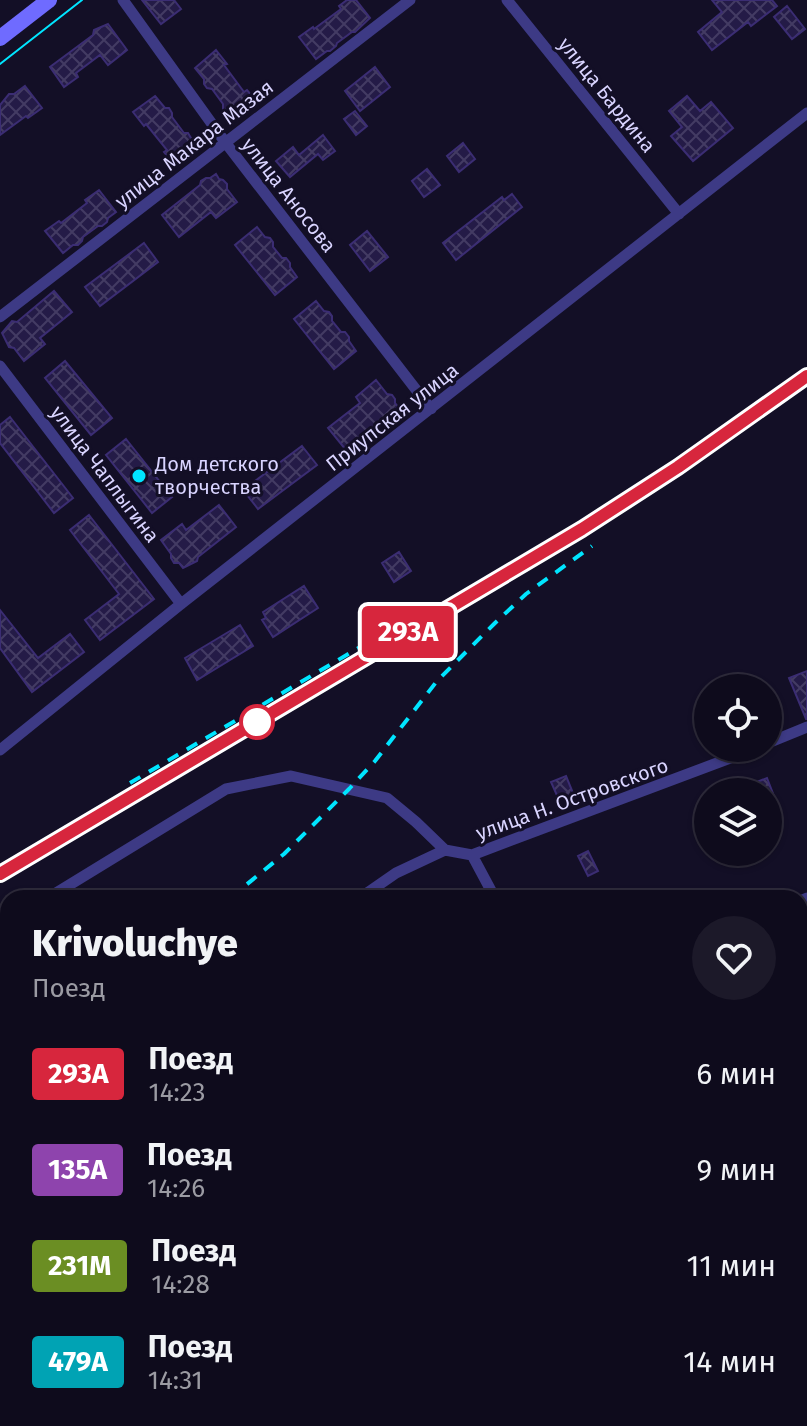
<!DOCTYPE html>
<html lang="ru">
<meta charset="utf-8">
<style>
body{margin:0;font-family:"Fira Sans",sans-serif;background:#1c1929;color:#f1f3f6;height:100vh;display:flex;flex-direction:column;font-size:30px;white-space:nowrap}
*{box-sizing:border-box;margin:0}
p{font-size:26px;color:#9b9ba3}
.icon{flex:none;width:44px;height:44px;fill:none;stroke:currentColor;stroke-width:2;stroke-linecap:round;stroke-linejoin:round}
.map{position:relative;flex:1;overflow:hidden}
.side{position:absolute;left:0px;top:890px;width:808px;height:536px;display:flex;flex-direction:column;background:#0e0b1c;border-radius:24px 24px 0 0;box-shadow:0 2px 6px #0004,0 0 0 2px #2e2b3b}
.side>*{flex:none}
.badge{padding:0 16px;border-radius:6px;font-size:28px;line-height:52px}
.controls{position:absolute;left:694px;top:674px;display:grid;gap:16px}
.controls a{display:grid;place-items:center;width:88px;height:88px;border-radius:50%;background:#0e0b1c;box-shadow:0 2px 6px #0004,0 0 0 2px #2e2b3b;font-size:40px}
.map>.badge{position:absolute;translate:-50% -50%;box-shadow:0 0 0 4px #fff}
.round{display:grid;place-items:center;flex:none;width:84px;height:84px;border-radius:42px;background:#1c1929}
.summary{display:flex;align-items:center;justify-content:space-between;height:136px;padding:0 32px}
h1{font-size:38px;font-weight:800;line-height:60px}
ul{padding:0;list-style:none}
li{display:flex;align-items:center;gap:24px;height:96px;padding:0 32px}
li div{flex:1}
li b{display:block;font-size:30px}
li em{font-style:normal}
li .badge{min-width:88px;font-weight:700;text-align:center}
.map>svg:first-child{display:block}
</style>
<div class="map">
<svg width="807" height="1426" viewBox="0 0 807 1426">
<defs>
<pattern id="building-cross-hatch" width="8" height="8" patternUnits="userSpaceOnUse" patternTransform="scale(2)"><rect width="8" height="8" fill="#241b47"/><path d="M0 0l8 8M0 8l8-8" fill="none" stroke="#433b63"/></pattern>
</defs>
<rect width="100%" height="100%" fill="#130f26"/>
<!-- building -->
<path fill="url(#building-cross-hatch)" stroke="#3b2d73" stroke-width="2" d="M142 0H174L181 9 161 24Z
M347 0H356L370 18 355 32H352L337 43 336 46 330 51H327L316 59 299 37 313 27 314 29 341 9 339 6Z
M712 0H772L777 6 751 26 748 22 712 50 698 32 722 12Z
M787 6 805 29 792 39 774 17Z
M108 24 127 50 108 65 100 55 76 73 78 77 64 87 50 67 93 35 94 30Z
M216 50 227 64 224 65 244 92 247 90 258 103 236 120 223 109V104L212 89 207 88 204 84V79L195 68Z
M375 67 390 87 360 111 345 91Z
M25 86 42 108 28 118 26 116 0 135V105L9 94H14Z
M155 96 165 108H169L172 113V117L184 133H188L197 148 175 166 164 152 167 150 146 124 144 126 133 112Z
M687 96 700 111 711 102 733 128 693 161 671 136 682 127 669 111Z
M355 111 367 126 356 135 344 119Z
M323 135 335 151 323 160 318 154 290 177 276 161 293 147 299 155Z
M463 143 475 159 459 172 447 156Z
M427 169 440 185 424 197 412 181Z
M216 174 219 179 223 180 227 184V189L237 202 216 218 211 212 179 237 162 215 200 185 201 181 206 178H210Z
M99 190 116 212 108 218 107 222 102 226H98L83 237 82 241 78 245H73L63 253 45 231 59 221 61 223 87 203 85 200Z
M512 194 522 207 456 260 443 243 502 197 504 200Z
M257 227 265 237 270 238 273 242V247L282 258H286L290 263V267L297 277 275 295 235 245Z
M367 231 388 257 370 271 350 245Z
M144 243 158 262 100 306 85 287Z
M54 291 72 312 40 338 45 344 24 361 14 348 9 347 2 333 12 321 17 322Z
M316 301 324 311 329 312 332 316V321L341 332H345L349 337V341L356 351 334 369 294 319Z
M65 361 112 418 91 435 45 378Z
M376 380 387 394 392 395 395 399V403L399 408 388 420H384L346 450 328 428 360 403 356 397Z
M10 417 73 498 54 513 0 443V425Z
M126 439 172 497 152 513 106 455Z
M302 446 317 465 258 509 243 490Z
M219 505 236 527 198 557 197 561 183 568 179 563H174L171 558V554L161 540 182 524 186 530Z
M89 515 154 599 100 640 85 620 119 594 70 530Z
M399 552 411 571 394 582 382 563Z
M304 586 318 608 273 637 262 620 266 618 263 612Z
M0 610 38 658 70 634 84 652 32 692 0 648Z
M240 625 253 646 197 680 185 658Z
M807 671V719H806L789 678Z
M566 776 573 793 559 800 551 782Z
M767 778 779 809 768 814V792H732Z
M588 851 598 871 588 876 578 856Z"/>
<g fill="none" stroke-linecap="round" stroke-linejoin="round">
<!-- minor -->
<path stroke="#3d3a85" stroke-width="11" d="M123 0 225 142 431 409
M507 0 679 214
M0 317 410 0
M0 366 181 604
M768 743 807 727
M0 750 181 604 807 113
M472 855 495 898
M48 898 226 789 291 776 387 798 416 822 445 850
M360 898 396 873 445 850 472 855 757 748
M800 901 807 898
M0 927 8 922
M800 1120 807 1119
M800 1329 807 1326
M0 1355 8 1352
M522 1426 546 1418"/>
<!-- secondary -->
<path stroke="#6f6bff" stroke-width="16" d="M0 38 49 0"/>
<!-- tram -->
<path stroke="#00e5ff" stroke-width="2" d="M0 64 82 0"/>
<!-- rail -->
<path stroke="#00e5ff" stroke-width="4" stroke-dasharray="12 10" stroke-linecap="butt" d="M130 783 399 624
M0 874 582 529 678 467 807 376
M230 898 284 854 349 789 375 761 437 681 495 623 526 594 592 546"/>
</g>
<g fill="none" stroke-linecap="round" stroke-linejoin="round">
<defs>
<path id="line" d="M0 874 582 529 678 467 807 376"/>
</defs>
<!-- line casing -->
<use href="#line" stroke="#fff" stroke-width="18"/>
<!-- line -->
<use href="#line" stroke="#d7263d" stroke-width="12"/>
</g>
<!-- markers -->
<circle fill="#00e5ff" stroke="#130f26" stroke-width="3" cx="139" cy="476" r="8"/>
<circle fill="#fff" stroke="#d7263d" stroke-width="4" cx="257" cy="722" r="16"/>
<g text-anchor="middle" stroke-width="6" stroke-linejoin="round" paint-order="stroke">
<!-- street labels -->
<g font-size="20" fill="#d9d4ff" stroke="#130f26">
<text transform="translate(607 95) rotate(51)" y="7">улица Бардина</text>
<text transform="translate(194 144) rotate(-38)" y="7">улица Макара Мазая</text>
<text transform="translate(289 195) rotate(52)" y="7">улица Аносова</text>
<text transform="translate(392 417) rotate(-38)" y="7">Приупская улица</text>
<text transform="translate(105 474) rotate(53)" y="7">улица Чаплыгина</text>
<text transform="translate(572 799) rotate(-20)" y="7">улица Н. Островского</text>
</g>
<!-- poi labels -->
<g font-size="20" fill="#d9d4ff" stroke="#130f26" text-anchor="start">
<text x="155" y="471">Дом детского<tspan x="155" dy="23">творчества</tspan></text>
</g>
</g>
</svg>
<div class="controls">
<a><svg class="icon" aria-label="locate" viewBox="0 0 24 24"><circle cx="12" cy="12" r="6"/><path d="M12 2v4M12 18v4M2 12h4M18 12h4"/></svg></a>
<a><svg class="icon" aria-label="layers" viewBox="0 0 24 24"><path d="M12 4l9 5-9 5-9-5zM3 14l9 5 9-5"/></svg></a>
</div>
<b class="badge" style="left:408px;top:632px;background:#d7263d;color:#fff">293А</b>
<section class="side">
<div class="summary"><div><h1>Krivoluchye</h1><p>Поезд</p></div><a class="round"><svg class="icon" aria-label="heart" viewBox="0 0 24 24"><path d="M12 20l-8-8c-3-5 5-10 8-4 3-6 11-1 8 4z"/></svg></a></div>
<ul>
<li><span class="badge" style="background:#d7263d;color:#fff">293А</span><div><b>Поезд</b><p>14:23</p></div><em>6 мин</em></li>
<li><span class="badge" style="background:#8e44ad;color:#fff">135А</span><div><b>Поезд</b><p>14:26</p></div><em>9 мин</em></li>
<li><span class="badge" style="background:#6b8e23;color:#fff">231М</span><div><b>Поезд</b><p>14:28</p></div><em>11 мин</em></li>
<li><span class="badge" style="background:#00a3b4;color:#fff">479А</span><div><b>Поезд</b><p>14:31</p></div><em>14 мин</em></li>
</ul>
</section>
</div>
